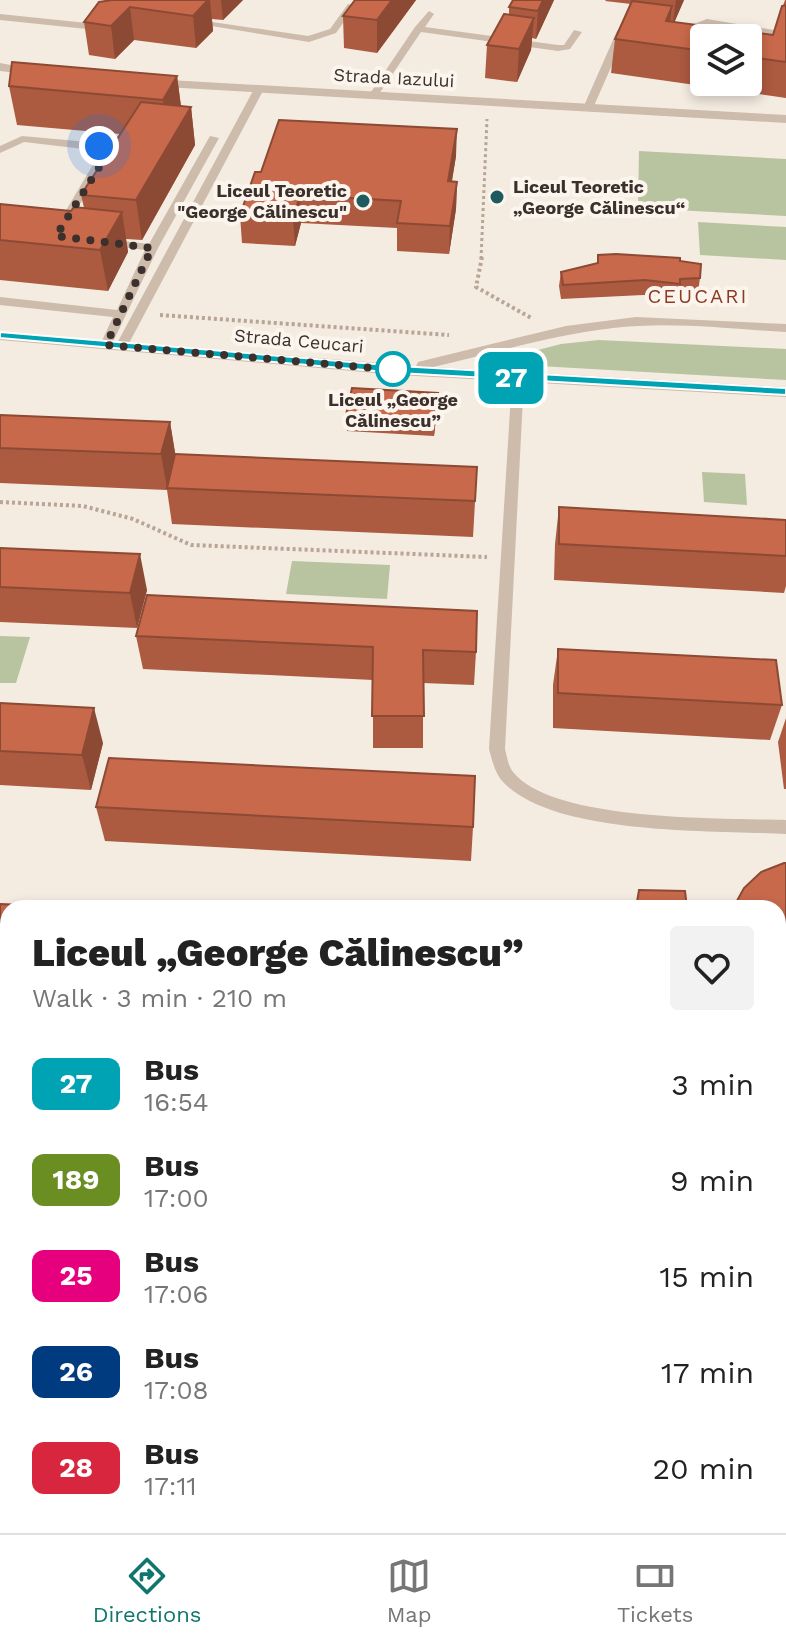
<!DOCTYPE html>
<meta charset="utf-8">
<style>
body{margin:0;font-family:"Work Sans",sans-serif;background:#f2f2f2;color:#222;height:100vh;display:flex;flex-direction:column;font-size:30px;white-space:nowrap}
*{box-sizing:border-box;margin:0}
p{font-size:26px;color:#767676}
.icon{flex:none;width:44px;height:44px;fill:none;stroke:currentColor;stroke-width:2;stroke-linecap:round;stroke-linejoin:round}
.map{position:relative;flex:1;overflow:hidden}
.side{position:absolute;left:0px;top:900px;width:786px;height:634px;display:flex;flex-direction:column;background:#fff;border-radius:24px 24px 0 0;box-shadow:0 4px 12px #0003}
.side>*{flex:none}
.badge{padding:0 16px;border-radius:12px;font-size:28px;line-height:52px}
.controls{position:absolute;left:690px;top:24px;display:grid;gap:16px}
.controls a{display:grid;place-items:center;width:72px;height:72px;border-radius:8px;background:#fff;box-shadow:0 4px 12px #0003;font-size:40px}
.you{position:absolute;width:40px;height:40px;margin:-20px;border:6px solid #fff;border-radius:50%;background:#1a73e8;box-shadow:0 0 0 12px #1a73e833}
.map>.badge{position:absolute;translate:-50% -50%;box-shadow:0 0 0 4px #fff}
.round{display:grid;place-items:center;flex:none;width:84px;height:84px;border-radius:8px;background:#f2f2f2}
.overview{display:flex;align-items:center;justify-content:space-between;height:136px;padding:0 32px}
h1{font-size:38px;font-weight:800;line-height:60px}
ul{padding:0;list-style:none}
li{display:flex;align-items:center;gap:24px;height:96px;padding:0 32px}
li div{flex:1}
li b{display:block;font-size:30px}
li em{font-style:normal}
li .badge{min-width:88px;font-weight:700;text-align:center}
.tab-bar{display:flex;justify-content:space-around;align-items:center;height:112px;border-top:2px solid #e0e0e0;background:#fff;font-size:22px;color:#767676}
.tab-bar a{display:grid;justify-items:center;gap:4px}
.tab-bar .on{color:#0f766e}
.map>svg:first-child{display:block}
</style>
<div class="map">
<svg width="786" height="1533" viewBox="0 0 786 1533">
<rect width="100%" height="100%" fill="#f4ebe1"/>
<!-- green -->
<path fill="#b8c4a0" d="M639 151 786 159V216L638 208Z
M698 222 786 227V260L700 255Z
M599 340 786 349V380L488 363 561 344Z
M702 472 745 474 747 505 704 502Z
M292 561 390 565 387 599 286 594Z
M0 636 30 637 16 683H0Z
M778 1130H786V1216L778 1218Z
M778 1321 786 1342V1430L778 1410Z"/>
<g fill="none" stroke-linecap="round" stroke-linejoin="round">
<!-- path-far1 -->
<path stroke="#b9a596" stroke-width="3" stroke-dasharray="3 3" stroke-linecap="butt" d="M481 259 487 119"/>
<!-- path -->
<path stroke="#b9a596" stroke-width="4" stroke-dasharray="3 3" stroke-linecap="butt" d="M482 257 476 287 533 319
M160 315 449 335
M0 502 83 506 133 519 191 545 487 557"/>
<!-- service -->
<path fill="#cdbbac" fill-rule="evenodd" d="M348 4 355 6 336 33 309 42 187 22 192 19 308 36 330 29Z
M429 11 434 14 425 27 558 45H564L574 30 582 32 570 49 558 51 421 32 377 97H371L369 95 415 27Z
M0 14 106 25 111 28 106 31 0 20Z
M707 19 786 32V38L708 25 675 36 670 33Z
M622 28 627 31 593 108 585 110 583 108 617 31Z
M259 86 264 89 127 347 125 350H117L115 347 254 89Z
M22 136 99 143 112 150 67 226 58 224 101 151 24 142 0 153V146Z
M210 136 219 138 158 248 110 348 106 349 100 345 113 317 0 305V297L117 310 145 250 106 245 100 242 106 239 149 244Z
M518 374 524 378 505 749C507 756 508 766 513 772 553 822 724 818 786 820V834C713 830 557 836 504 783 495 774 492 760 489 749L512 378Z
M778 1470 786 1473V1516L778 1513Z"/>
<!-- minor -->
<path fill="#cdbbac" fill-rule="evenodd" d="M0 63 42 71 36 75 0 71Z
M151 79 786 115V123L147 86V80Z
M0 1091 8 1092V1114L0 1113Z
M778 1225H786V1251H778Z"/>
<!-- tertiary -->
<path fill="#cdbbac" fill-rule="evenodd" d="M636 317 786 324V332C729 329 671 321 613 328 552 335 493 353 433 367L786 387V397L398 375 0 340V332L416 366 418 362 566 326Z"/>
</g>
<!-- wall -->
<path fill="#ac5a40" fill-rule="evenodd" d="M108 0H243L223 20 212 19 213 31 196 48 134 40 115 59 89 55 84 22Z
M355 0H416L377 53 344 48 343 16Z
M554 0 536 39 532 38 531 50 517 82 485 78 487 45 509 14V7Z
M606 0H684L674 22 773 35 785 0H786V98L611 73 615 39 631 4 605 1ZM704 38H748V82H704Z
M177 76 181 106 191 107 195 145 142 240 126 239 128 252 108 291 0 280V204L71 211 84 208 81 195 120 134 17 125 9 86Z
M456 156 452 181 457 182 456 209 449 254 397 251V228L301 223 295 246 242 243 240 215 261 172Z
M680 261 700 278 698 292 678 293V298L643 295 561 299 559 286 561 272Z
M437 409 434 436 347 431 346 415Z
M0 415 170 422 175 454 477 467 473 537 172 524 167 490 0 483Z
M559 507 786 520V586L784 593 554 580 555 544Z
M0 548 147 590 137 628 0 622Z
M136 636 476 652 474 685 423 683V748H373V680L143 669Z
M558 649 782 705 770 740 553 728V685Z
M0 703 103 743 91 790 0 785Z
M786 718V789H784L778 742Z
M96 807 473 827 471 861 105 841Z
M786 863V1045L778 1042V908Z
M0 904 48 906 49 908H8V995L0 994Z
M778 1086 786 1087V1130H778Z
M0 1259H8V1367L0 1366Z"/>
<!-- shaded-wall -->
<path fill="#8c4a34" d="M208 0H210L213 31 196 48 193 16Z
M221 0H243L223 20Z
M392 0H416L377 53V20Z
M543 0H554L536 39 538 11Z
M676 0H684L672 28Z
M672 6 668 39 666 21Z
M130 7 134 40 115 59 111 26Z
M534 18 531 50 517 82 519 49Z
M177 76 182 115 168 138 163 100Z
M191 107 195 145 142 240 136 200Z
M457 129 456 156 447 209 448 181Z
M457 182 456 209 449 254 450 226Z
M300 195 301 223 295 246 293 218Z
M122 212 128 252 108 291 100 250Z
M438 393 437 409 434 436V420Z
M170 422 176 458 167 488 161 454Z
M140 554 147 590 137 628 130 593Z
M94 708 103 743 91 790 82 755Z"/>
<!-- building -->
<path fill="#c8694b" stroke="#8c4a34" stroke-width="2" d="M112 0H208L193 16 130 7 111 26 84 22 99 2Z
M355 0H392L377 20 343 16Z
M513 0H543L538 11 509 7Z
M632 1 672 6 666 21 773 35 782 6 786 5V62L748 57V38H704V51L615 39Z
M504 14 534 18 519 49 487 45Z
M12 62 177 76 163 100 9 86Z
M141 102 191 107 136 200 81 195Z
M279 120 457 129 448 181 457 182 450 226 397 223 401 201 300 195 293 218 240 215 255 172H261Z
M0 204 71 211 74 207 122 212 100 250 0 240Z
M616 254 680 258V261L701 264 700 278 680 279V284L645 280 563 285 561 272 598 263V255Z
M352 388 438 393 434 420 346 415Z
M0 415 170 422 161 454 0 448Z
M175 454 477 467 475 501 167 488Z
M559 507 786 520V556L559 544Z
M0 548 140 554 130 593 0 587Z
M147 595 477 611 476 652 423 650 424 716H372L373 647 136 636Z
M558 649 776 660 782 705 558 693Z
M0 703 94 708 82 755 0 751Z
M109 758 475 776 473 827 96 807Z
M784 863H786V1003L778 997V908H733L744 888 761 872Z
M639 890 685 891 687 908H636Z
M0 904 48 906V908H8V964L0 963Z
M778 1086 786 1087V1123H778Z
M0 1259H8V1346L0 1345Z
M595 1526H731L732 1533H595Z"/>
<!-- line -->
<path fill="#00a3b4" stroke="#fff" stroke-width="2" d="M0 332 398 366 786 388V395L398 373 0 338Z"/>
<g fill="none" stroke-linecap="round" stroke-linejoin="round">
<!-- walk -->
<path stroke="#3b302b" stroke-width="8" stroke-dasharray="0 14.4" d="M99 146 108 153 56 236 152 248 106 345 398 370 393 369"/>
</g>
<!-- markers -->
<g fill="#1f5a5e" stroke="#fbf5ee" stroke-width="3">
<circle cx="497" cy="197" r="8"/>
<circle cx="363" cy="201" r="8"/>
</g>
<circle fill="#fff" stroke="#00a3b4" stroke-width="4" cx="393" cy="369" r="16"/>
<g text-anchor="middle" stroke-width="8" stroke-linejoin="round" paint-order="stroke">
<!-- far-street labels -->
<g font-size="18" fill="#3b302b" stroke="#fbf5ee">
<text transform="translate(394 78) rotate(3)" y="6">Strada Iazului</text>
<text transform="translate(299 341) rotate(5)" y="6">Strada Ceucari</text>
</g>
<!-- far-poi labels -->
<g font-size="18" font-weight="bold" fill="#3b302b" stroke="#fbf5ee" text-anchor="start">
<text x="513" y="193">Liceul Teoretic<tspan x="513" dy="21">„George Călinescu“</tspan></text>
<text x="347" y="197" text-anchor="end">Liceul Teoretic<tspan x="347" dy="21">"George Călinescu"</tspan></text>
</g>
<!-- far-stop labels -->
<g font-size="18" font-weight="bold" fill="#3b302b" stroke="#fbf5ee">
<text x="393" y="406">Liceul „George<tspan x="393" dy="21">Călinescu”</tspan></text>
</g>
<!-- far-quarter labels -->
<g font-size="20" letter-spacing="2" fill="#8c3b22" stroke="#fbf5ee">
<text x="698" y="303">CEUCARI</text>
</g>
</g>
</svg>
<div class="controls">
<a><svg class="icon" aria-label="layers" viewBox="0 0 24 24"><path d="M12 4l9 5-9 5-9-5zM3 14l9 5 9-5"/></svg></a>
</div>
<div class="you" style="left:99px;top:146px"></div>
<b class="badge" style="left:511px;top:378px;background:#00a3b4;color:#fff">27</b>
<section class="side">
<div class="overview"><div><h1>Liceul „George Călinescu”</h1><p>Walk · 3 min · 210 m</p></div><a class="round"><svg class="icon" aria-label="heart" viewBox="0 0 24 24"><path d="M12 20l-8-8c-3-5 5-10 8-4 3-6 11-1 8 4z"/></svg></a></div>
<ul>
<li><span class="badge" style="background:#00a3b4;color:#fff">27</span><div><b>Bus</b><p>16:54</p></div><em>3 min</em></li>
<li><span class="badge" style="background:#6b8e23;color:#fff">189</span><div><b>Bus</b><p>17:00</p></div><em>9 min</em></li>
<li><span class="badge" style="background:#e6007e;color:#fff">25</span><div><b>Bus</b><p>17:06</p></div><em>15 min</em></li>
<li><span class="badge" style="background:#003b80;color:#fff">26</span><div><b>Bus</b><p>17:08</p></div><em>17 min</em></li>
<li><span class="badge" style="background:#d7263d;color:#fff">28</span><div><b>Bus</b><p>17:11</p></div><em>20 min</em></li>
</ul>
</section>
</div>
<nav class="tab-bar">
<a class="on"><svg class="icon" aria-label="directions" viewBox="0 0 24 24"><path d="M12 3l9 9-9 9-9-9zM9 14v-3h6M13 9l2 2-2 2"/></svg>Directions</a>
<a><svg class="icon" aria-label="map" viewBox="0 0 24 24"><path d="M3 6l6-2 6 2 6-2v14l-6 2-6-2-6 2zM9 4v14M15 6v14"/></svg>Map</a>
<a><svg class="icon" aria-label="tickets" viewBox="0 0 24 24"><path d="M3 7h18v10H3zM15 7v10"/></svg>Tickets</a>
</nav>
